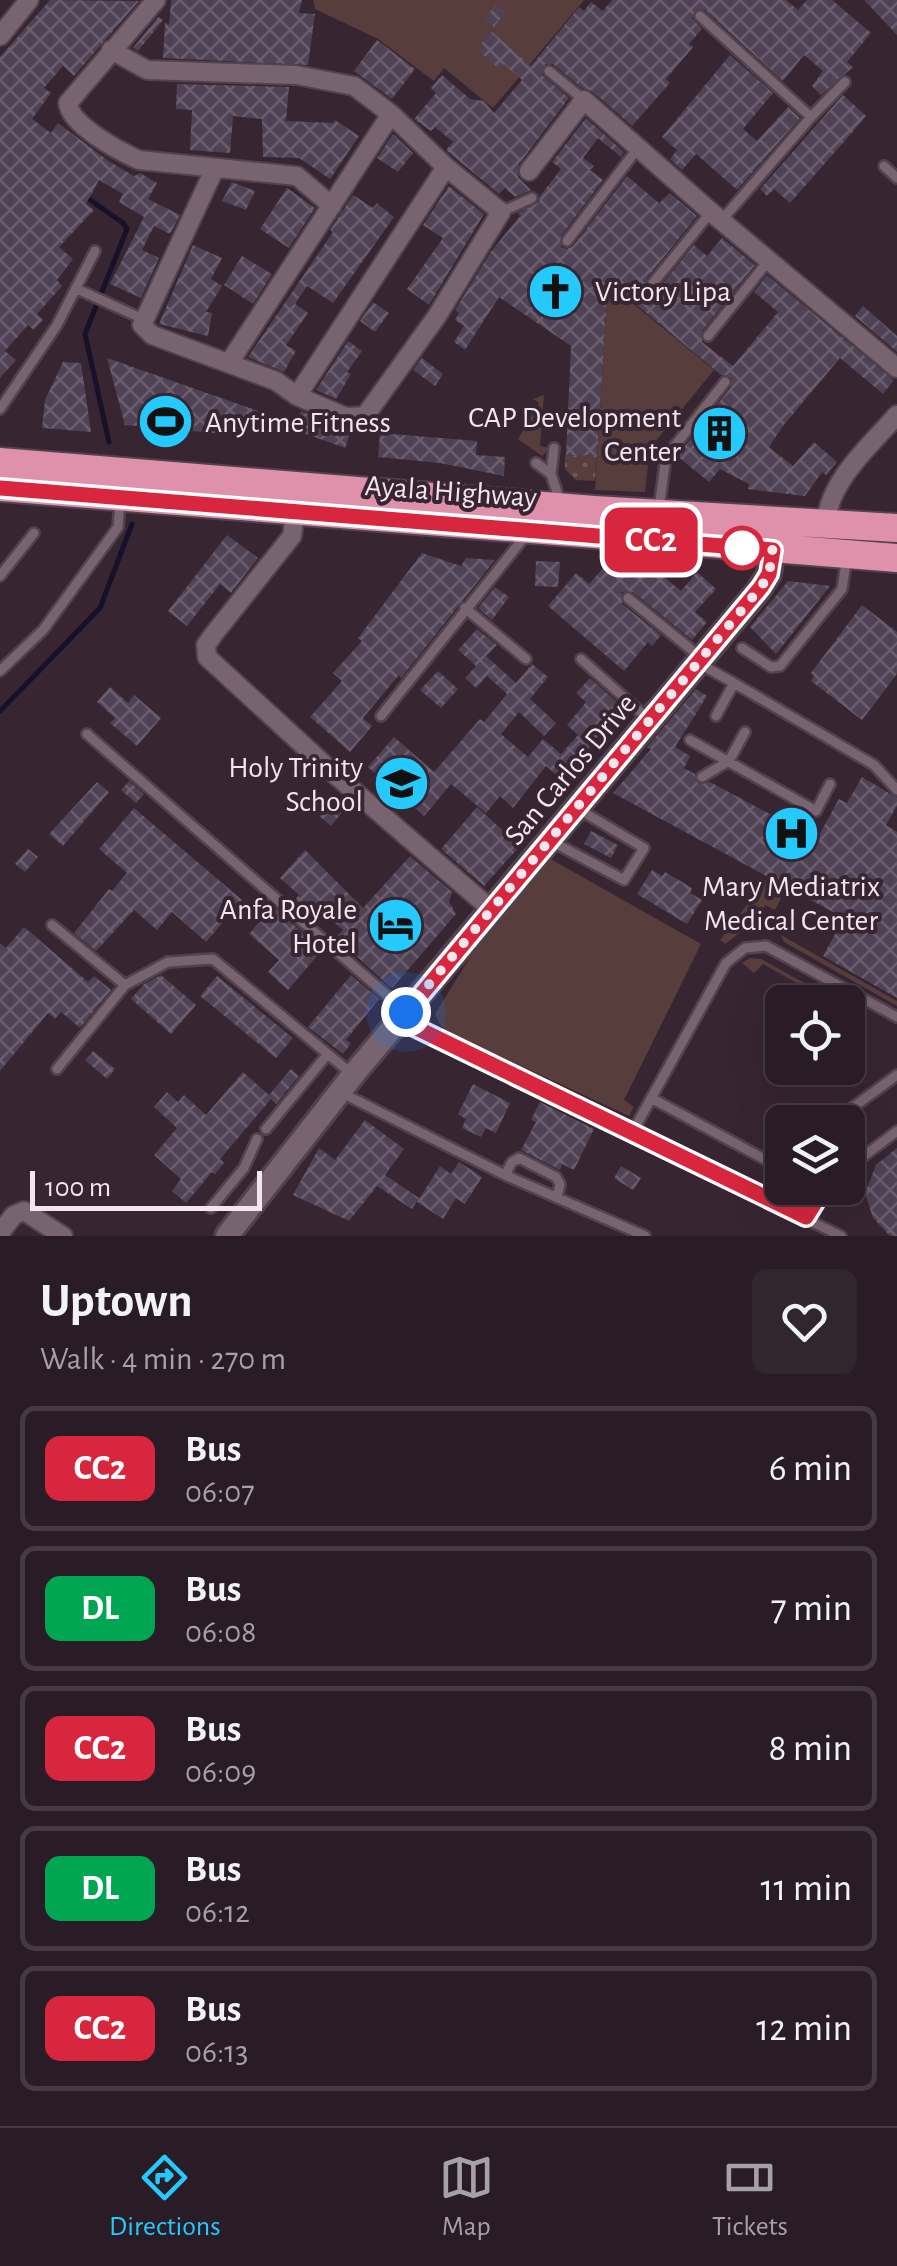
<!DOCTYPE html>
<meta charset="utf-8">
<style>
body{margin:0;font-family:"Alegreya Sans",sans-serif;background:#31252e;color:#f1f3f6;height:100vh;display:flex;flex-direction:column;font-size:38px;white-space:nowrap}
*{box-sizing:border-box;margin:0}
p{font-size:32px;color:#a5a1a7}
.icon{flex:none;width:55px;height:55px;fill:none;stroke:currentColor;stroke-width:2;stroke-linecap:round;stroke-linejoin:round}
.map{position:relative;height:1236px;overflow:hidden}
.drawer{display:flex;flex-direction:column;background:#291c26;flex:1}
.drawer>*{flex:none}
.badge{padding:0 20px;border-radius:15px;font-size:35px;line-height:65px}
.controls{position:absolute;left:765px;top:985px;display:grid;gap:20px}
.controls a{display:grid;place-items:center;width:100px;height:100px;border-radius:15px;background:#291c26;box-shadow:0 10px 40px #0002,0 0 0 2px #453a43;font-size:50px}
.scale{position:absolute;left:30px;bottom:25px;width:232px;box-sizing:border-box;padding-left:10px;border:5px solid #f3e6ef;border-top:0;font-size:28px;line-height:35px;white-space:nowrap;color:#f3e6ef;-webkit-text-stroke:8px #372532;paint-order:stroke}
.you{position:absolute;width:50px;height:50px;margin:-25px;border:8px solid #fff;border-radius:50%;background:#1a73e8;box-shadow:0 0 0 15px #1a73e833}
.map>.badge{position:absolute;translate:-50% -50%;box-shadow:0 0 0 5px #fff}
.round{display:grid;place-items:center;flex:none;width:105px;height:105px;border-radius:15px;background:#31252e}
.summary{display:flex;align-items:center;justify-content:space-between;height:170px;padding:0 40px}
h1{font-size:48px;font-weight:600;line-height:75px}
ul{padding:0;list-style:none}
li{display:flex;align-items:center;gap:30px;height:125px;margin:0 20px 15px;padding:0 20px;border:5px solid #453a43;border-radius:15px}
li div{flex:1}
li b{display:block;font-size:38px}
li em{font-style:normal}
li .badge{min-width:110px;font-weight:700;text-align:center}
.tabs{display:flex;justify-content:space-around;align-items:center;height:140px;border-top:2px solid #453a43;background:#291c26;font-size:28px;color:#a5a1a7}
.tabs a{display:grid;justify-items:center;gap:5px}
.tabs .active{color:#24c9fe}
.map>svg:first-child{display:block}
</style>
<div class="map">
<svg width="897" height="1236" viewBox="0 0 897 1236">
<defs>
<pattern id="park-dots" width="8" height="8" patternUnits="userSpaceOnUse" patternTransform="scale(2.5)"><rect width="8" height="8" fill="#573e3d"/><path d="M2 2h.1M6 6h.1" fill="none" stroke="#705a59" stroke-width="1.8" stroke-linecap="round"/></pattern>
<pattern id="building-cross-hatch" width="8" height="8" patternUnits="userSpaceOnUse" patternTransform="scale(2.5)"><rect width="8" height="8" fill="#4f4255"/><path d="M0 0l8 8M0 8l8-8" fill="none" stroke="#695d6e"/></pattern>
</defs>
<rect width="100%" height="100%" fill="#372532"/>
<!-- grass -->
<path fill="#573e3d" d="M313 0H584L493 108 444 68 434 81 378 39 315 9Z
M608 283 714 370 650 448 645 492 595 490Z
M544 395 540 446 550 448 542 456 518 439 539 403 533 399Z
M547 857 701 944 624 1100 634 1107 629 1116 448 1032 441 1026 435 1014 484 935Z
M769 876 787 886 775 910 765 905 755 924 762 928 759 934 741 932 725 944 720 940Z
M781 935 897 1001V1006L784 942Z
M750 958 761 959 839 1002H830L763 964 754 973 742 963Z"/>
<!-- park -->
<path fill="url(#park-dots)" d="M565 455 597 456 595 481 576 480 565 469Z"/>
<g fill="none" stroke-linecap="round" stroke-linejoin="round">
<!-- stream -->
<path stroke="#161029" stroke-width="5" d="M86 197 123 223 127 229 85 334 109 442
M0 711 100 608 132 524"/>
</g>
<!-- building -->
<path fill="url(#building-cross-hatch)" d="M50 0 139 1 74 76 63 66 44 88 51 93 32 119 51 133 58 123 110 162 134 176 140 173 157 183 148 199 180 215 170 234 154 226 142 250 159 258 141 298 110 284 144 217 119 202 123 194 99 180 86 204 94 210 59 247 73 259 57 280 62 286 37 314 43 320 34 330 28 325 5 351 16 360 0 378V57Z
M171 0H302L299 13 315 14 308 65 163 58 165 22 169 25Z
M612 0H786L798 10 807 0H832L871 33 847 62 853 67 821 95 812 86 823 71 804 55 783 81 705 10 697 9 692 18 702 29 689 44 693 47 666 79 670 83 632 126 592 91 582 88 553 64H545L542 75 569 98 519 164 518 177 531 190 515 197 505 188 499 194 446 150 453 142 435 127 431 131 414 119 436 93 431 88 442 75 470 99 484 101 494 113 522 80 504 64 498 68 480 52 484 47 481 44 492 32 531 66 579 7 584 11 591 2 603 11Z
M864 0H897V35Z
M496 5 505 12 494 27 484 19Z
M158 17 163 20 138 51 133 48Z
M377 40 415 69 392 99 354 71Z
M730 55 773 93 743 129 757 141 788 107 800 118 737 190 696 154 682 170 670 159 677 150 662 137Z
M177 84 289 87 286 121 333 123 335 120 359 136 330 179 299 158 263 157 262 119 233 116 230 153 190 150 192 110 176 109Z
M843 95 866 116 856 128 790 203 774 189 767 196 760 189Z
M586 118 624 152 621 157 598 138 583 158 594 166 590 170 603 180 561 236V247L567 249 573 246 627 176 659 203 670 193 697 216 647 278V289L653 291 659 288 694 245 707 256 722 238 755 265 702 331V342L733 366 778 312 754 292 767 275 894 380 883 394 840 358 783 426 769 447 793 466 814 442 837 462 826 475 822 472 805 496 748 489 749 484 720 469 709 482 677 456 731 387 732 378 721 375 608 281 597 456 566 455 571 346 499 297 465 350 454 342 464 326 455 320 459 313 455 310 490 253 520 216 518 213 539 202 540 196 561 169 552 162Z
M393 134 413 153 398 172 377 158Z
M232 182 255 191 246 210 222 201Z
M449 186 484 214 429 305 407 289 443 238 423 225Z
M287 188 315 208 289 248 260 229Z
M353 195 373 208 377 203 394 217 333 303 307 286 295 304 308 313 286 345 296 351 284 372 248 357 333 232 330 230Z
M193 245 222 258 211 279 222 286 206 312 212 313 208 336 159 324Z
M242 256 272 274 253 304 224 285Z
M373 302 389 313 375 332 360 321Z
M863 306 897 336V352L855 316Z
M348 341 362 351 347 372 351 374 336 399 316 390Z
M107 358 258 411 252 432 247 431 246 436 125 425Z
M422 358 443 374 435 386 413 370Z
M63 362 81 363 91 432 42 428 45 400Z
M301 411 341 428 352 429 345 448 295 430Z
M380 433 477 441 476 455 505 457 504 476 440 463 378 457Z
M227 535 258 558 231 593 220 584 187 626 168 611Z
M422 553 461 566 466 558 495 560 401 678 399 675 363 718 372 726 350 752 310 717 342 681 333 673 362 641 358 638Z
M615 555 629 568 639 556 681 591 697 572 716 589 695 612 707 622 692 640 633 592H622V604L661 635 652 646 648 642 624 671 548 606 576 573 589 584Z
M536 561 560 562 558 587 535 586Z
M788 581 830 586 776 654 750 627Z
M495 587 509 597 492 620 478 608Z
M862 605 897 632V674L862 720 811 681 814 676 811 673Z
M477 629 497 645 486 656 516 683 532 664 548 677 530 699 556 723 544 736 519 712 501 734 528 757 543 739 561 754 578 735 567 725 586 702 576 693 590 678 629 713 613 730 607 724 564 781 546 766 513 808 500 796 486 813 451 784 424 816 368 767 394 737 434 772 480 719 484 722 507 694 487 676 476 688 465 678 476 666 458 650Z
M438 671 458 689 441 708 420 690Z
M110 687 128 703 134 695 161 718 137 746 110 723 115 718 97 702Z
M696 689 707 696 675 747 690 756 684 768 695 774 699 784 710 782 796 828 794 832 814 844 839 799 847 803 862 777 897 798V806L886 825 897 832V998L823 956 844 918 613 793 651 749 647 747Z
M129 781 144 794 136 803 121 790Z
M97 782 109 792 63 846 49 834Z
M336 795 348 805 331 826 319 816Z
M477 807 520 846 484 886 441 849Z
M134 808 242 900 206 942 172 912 157 930 134 910 96 951 74 933 109 889 112 891 127 873 99 849Z
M591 831 618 845 611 858 584 844Z
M28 849 38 857 25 872 15 864Z
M305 850 363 908 410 856 452 892 449 902 456 914 393 987H390L336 937 343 930 316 906 308 916 293 902 299 895 280 878Z
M652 870 662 876 665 872 692 888 690 893 702 900 687 924 637 894Z
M273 906 322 950 288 990 268 972 279 960 249 934Z
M24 927 88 982 94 976 111 990 80 1028 61 1012 55 1019 48 1013 0 1071V943L6 948Z
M161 975 196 1005 171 1034 131 999 144 984Z
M351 975 379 999 346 1040 351 1043 343 1054 308 1027Z
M217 976 293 1038 276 1058 200 996Z
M93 1051 115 1069 107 1079 85 1060Z
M291 1069 299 1076 276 1104 271 1099 220 1159 224 1163 215 1174 212 1172 186 1203 172 1191 181 1179 154 1155 177 1128 154 1107 167 1092 178 1102 184 1095 206 1115 243 1072 269 1095Z
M473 1084 510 1103 496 1133 486 1128 481 1137 462 1128 466 1119 458 1114Z
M540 1102 594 1129 574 1170 562 1164 560 1170 521 1150 536 1122 531 1120Z
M365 1120 404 1149 385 1175 419 1198 412 1209 377 1186 349 1221 293 1195 319 1148 335 1160Z
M897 1148V1236H890L873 1218 865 1193 876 1165Z
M459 1162 482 1177 465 1204 456 1198 443 1219 417 1202 440 1166 451 1174Z
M621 1166 641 1178 633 1190 614 1178Z"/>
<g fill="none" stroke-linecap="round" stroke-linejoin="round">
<defs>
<path id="service" d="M700 16 811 117 721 221
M549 71 584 100
M811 117 845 82
M884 166 897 178
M501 212 532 198
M567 241 638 148
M653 283 711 212
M77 289 143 319
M708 336 769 260
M0 409 57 325 95 251
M536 463 551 474 560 501
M551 474 554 448
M659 508 666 457 725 382
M0 576 34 533
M628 598 699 656
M465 608 526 659
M742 648 771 667 780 666 842 589 847 556
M581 659 648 719
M700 664 734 683 716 716
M0 671 43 630 118 527 120 501
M734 683 874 765 897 790
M381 716 526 535
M87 734 404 1010
M690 740 816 811 830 784
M702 777 729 761 745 732
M551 841 624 880 644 848 580 810
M52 925 125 985
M403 1021 841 1236
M57 1069 125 985 168 962 213 959 352 1074
M342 1093 505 1175 645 1236
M651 1098 770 1162H782
M833 1122 897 1075
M266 1129 326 1056
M632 1133 726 963 745 948 766 946 897 1017
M848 1168 897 1131
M505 1175 512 1162 519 1158 556 1177 560 1184 557 1198
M211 1208 244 1168 257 1139
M806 1217 824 1188"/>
<path id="minor" d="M156 0 68 103C70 125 119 151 139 160L297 176 332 206
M0 36 29 0
M111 50 147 70 296 75 354 86 391 114 446 167 501 212 437 316 365 416 346 417 297 396 276 381 152 335 142 325 215 168
M529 171 584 100 711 212 897 368
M229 363 391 114
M297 396 446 167
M295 513 292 536 213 635 206 645 207 657 339 778 492 910
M826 524C828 481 871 445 897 415
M0 1233 14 1215 24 1211 63 1236"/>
<path id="tertiary" d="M227 1236 353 1075 758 591 769 574 773 550"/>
<path id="trunk" d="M0 462 594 510 897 528
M0 487 897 558"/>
</defs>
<!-- service casing -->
<use href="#service" stroke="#51424d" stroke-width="14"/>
<!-- minor casing -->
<use href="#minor" stroke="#51424d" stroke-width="22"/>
<!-- tertiary casing -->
<use href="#tertiary" stroke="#51424d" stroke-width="28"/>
<!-- trunk casing -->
<use href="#trunk" stroke="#51424d" stroke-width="32"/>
<!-- service -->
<use href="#service" stroke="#786371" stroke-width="9"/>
<!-- minor -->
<use href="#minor" stroke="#786371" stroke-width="18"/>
<!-- tertiary -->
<use href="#tertiary" stroke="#786371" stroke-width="22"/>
<!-- trunk -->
<use href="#trunk" stroke="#df90aa" stroke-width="28"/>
</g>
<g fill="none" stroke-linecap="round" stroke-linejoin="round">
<defs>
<path id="line" d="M0 488 773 550 769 574 761 587 400 1020 806 1217 824 1188"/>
</defs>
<!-- line casing -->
<use href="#line" stroke="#fff" stroke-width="22"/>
<!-- line -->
<use href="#line" stroke="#d7263d" stroke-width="15"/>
<!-- walk -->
<path stroke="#f3e6ef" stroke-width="10" stroke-dasharray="0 18" d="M406 1012 761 587 769 574 773 550 742 548"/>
</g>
<!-- icons -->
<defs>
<symbol id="church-disc" viewBox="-11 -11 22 22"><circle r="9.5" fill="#24c9fe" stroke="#372532"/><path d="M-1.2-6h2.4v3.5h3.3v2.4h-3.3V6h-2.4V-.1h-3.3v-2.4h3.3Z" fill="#111"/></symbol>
<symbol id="stadium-disc" viewBox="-11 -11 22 22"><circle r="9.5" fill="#24c9fe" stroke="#372532"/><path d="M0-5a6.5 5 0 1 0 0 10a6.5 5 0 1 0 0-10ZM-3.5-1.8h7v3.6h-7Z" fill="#111"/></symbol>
<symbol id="building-disc" viewBox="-11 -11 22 22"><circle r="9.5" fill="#24c9fe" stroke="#372532"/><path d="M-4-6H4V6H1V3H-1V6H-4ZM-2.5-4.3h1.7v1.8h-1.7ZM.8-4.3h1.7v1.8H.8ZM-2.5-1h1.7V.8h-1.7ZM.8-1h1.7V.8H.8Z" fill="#111"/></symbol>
<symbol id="school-disc" viewBox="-11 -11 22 22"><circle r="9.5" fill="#24c9fe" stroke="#372532"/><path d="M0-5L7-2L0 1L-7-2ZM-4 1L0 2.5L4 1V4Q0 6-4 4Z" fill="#111"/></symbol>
<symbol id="hospital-disc" viewBox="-11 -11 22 22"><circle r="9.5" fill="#24c9fe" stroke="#372532"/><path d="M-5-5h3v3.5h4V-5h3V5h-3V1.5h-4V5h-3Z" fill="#111"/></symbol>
<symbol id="hotel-disc" viewBox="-11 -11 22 22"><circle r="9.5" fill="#24c9fe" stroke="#372532"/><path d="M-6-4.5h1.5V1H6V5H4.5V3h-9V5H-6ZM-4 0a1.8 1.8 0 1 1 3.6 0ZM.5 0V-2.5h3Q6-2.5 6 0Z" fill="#111"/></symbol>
</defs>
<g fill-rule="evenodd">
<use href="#church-disc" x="524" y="260" width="63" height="63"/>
<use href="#stadium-disc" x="134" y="390" width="63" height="63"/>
<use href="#building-disc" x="688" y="402" width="63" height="63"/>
<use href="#school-disc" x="370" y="752" width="63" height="63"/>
<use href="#hospital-disc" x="760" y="802" width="63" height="63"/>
<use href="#hotel-disc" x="364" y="894" width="63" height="63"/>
</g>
<!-- markers -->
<circle fill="#fff" stroke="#d7263d" stroke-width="5" cx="742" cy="548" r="20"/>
<g text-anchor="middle" stroke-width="8" stroke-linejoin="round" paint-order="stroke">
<!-- poi labels -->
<g font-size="30" fill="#f3e6ef" stroke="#372532" text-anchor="end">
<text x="595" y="301" text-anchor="start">Victory Lipa</text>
<text x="681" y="427">CAP Development<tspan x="681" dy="34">Center</tspan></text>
<text x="205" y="432" text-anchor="start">Anytime Fitness</text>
<text x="363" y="777">Holy Trinity<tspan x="363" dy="34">School</tspan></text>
<text x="791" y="896" text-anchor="middle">Mary Mediatrix<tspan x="791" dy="34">Medical Center</tspan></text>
<text x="357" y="919">Anfa Royale<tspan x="357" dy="34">Hotel</tspan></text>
</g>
<!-- street labels -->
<g font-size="30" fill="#f3e6ef" stroke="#372532">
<text transform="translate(451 491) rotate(4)" y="10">Ayala Highway</text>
<text transform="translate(570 769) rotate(-50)" y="10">San Carlos Drive</text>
</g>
</g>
</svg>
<div class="controls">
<a><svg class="icon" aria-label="locate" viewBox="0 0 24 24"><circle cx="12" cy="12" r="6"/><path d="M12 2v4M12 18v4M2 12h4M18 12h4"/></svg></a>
<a><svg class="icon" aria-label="layers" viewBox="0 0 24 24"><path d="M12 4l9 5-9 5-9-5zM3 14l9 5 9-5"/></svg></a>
</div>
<div class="scale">100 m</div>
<div class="you" style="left:406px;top:1012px"></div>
<b class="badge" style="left:651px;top:540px;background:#d7263d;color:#fff">CC2</b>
</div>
<section class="drawer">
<div class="summary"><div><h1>Uptown</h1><p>Walk · 4 min · 270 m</p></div><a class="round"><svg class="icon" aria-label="heart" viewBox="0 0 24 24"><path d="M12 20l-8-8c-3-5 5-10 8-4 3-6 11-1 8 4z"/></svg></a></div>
<ul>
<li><span class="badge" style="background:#d7263d;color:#fff">CC2</span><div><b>Bus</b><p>06:07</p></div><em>6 min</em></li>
<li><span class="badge" style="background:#00a651;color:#fff">DL</span><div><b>Bus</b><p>06:08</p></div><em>7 min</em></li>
<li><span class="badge" style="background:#d7263d;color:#fff">CC2</span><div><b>Bus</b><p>06:09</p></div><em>8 min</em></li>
<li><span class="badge" style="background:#00a651;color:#fff">DL</span><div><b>Bus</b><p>06:12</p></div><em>11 min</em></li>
<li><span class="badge" style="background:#d7263d;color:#fff">CC2</span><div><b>Bus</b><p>06:13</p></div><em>12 min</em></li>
</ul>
</section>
<nav class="tabs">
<a class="active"><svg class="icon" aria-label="directions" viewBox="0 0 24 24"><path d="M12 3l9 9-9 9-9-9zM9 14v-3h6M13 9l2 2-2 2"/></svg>Directions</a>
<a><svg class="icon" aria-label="map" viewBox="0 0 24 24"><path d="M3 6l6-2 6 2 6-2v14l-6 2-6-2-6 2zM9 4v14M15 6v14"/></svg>Map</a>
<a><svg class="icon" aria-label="tickets" viewBox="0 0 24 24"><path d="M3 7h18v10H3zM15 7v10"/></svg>Tickets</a>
</nav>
